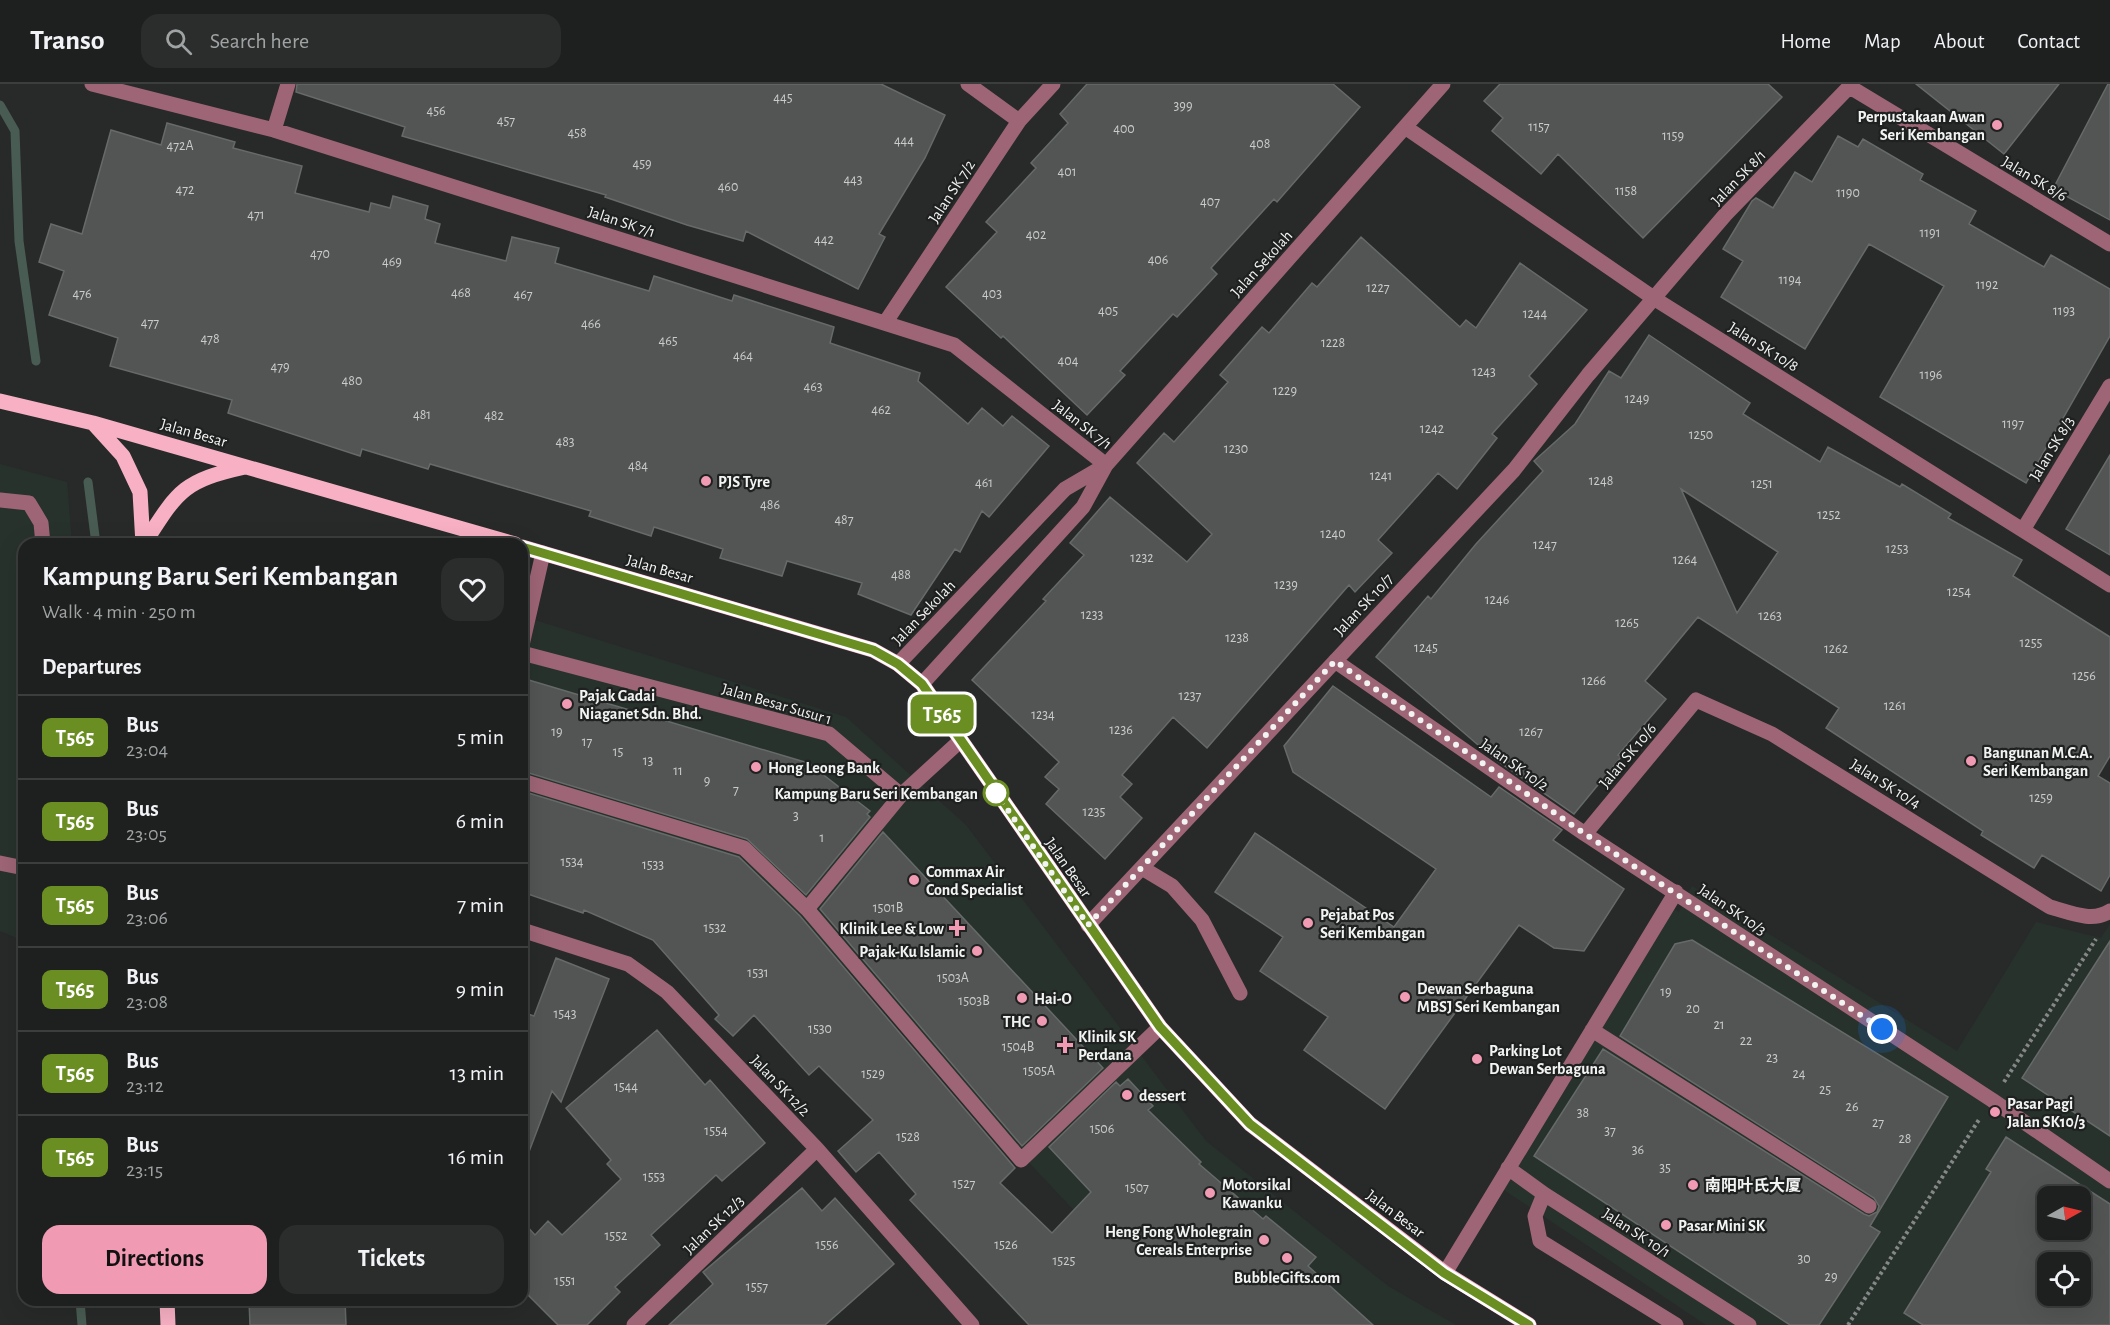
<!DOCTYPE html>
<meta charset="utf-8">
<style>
body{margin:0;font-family:"Alegreya Sans","Noto Sans SC",sans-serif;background:#2a2d2c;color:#f1f3f6;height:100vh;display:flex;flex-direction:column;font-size:22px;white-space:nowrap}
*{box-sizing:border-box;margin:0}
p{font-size:20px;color:#a0a3a4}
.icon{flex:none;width:33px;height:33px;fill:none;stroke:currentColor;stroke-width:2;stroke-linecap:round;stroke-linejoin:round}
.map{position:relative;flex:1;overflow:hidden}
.drawer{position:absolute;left:18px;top:454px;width:510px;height:768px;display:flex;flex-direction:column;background:#1d201f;border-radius:18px;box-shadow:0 6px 24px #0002,0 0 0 2px #3b3e3d}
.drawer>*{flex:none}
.badge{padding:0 12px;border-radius:9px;font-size:21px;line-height:39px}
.needle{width:39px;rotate:82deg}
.controls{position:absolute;left:2037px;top:1102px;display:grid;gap:12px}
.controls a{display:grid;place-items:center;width:54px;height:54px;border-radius:12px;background:#1d201f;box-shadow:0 6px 24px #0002,0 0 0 2px #3b3e3d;font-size:30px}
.you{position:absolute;width:30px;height:30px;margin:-15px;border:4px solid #fff;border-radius:50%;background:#1a73e8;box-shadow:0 0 0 9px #1a73e833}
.map>.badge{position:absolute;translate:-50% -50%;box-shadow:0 0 0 3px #fff}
h2{padding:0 24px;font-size:22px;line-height:54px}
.round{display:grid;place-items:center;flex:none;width:63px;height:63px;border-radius:18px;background:#2a2d2c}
.headline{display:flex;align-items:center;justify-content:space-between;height:102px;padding:0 24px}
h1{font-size:28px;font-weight:700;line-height:45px}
.primary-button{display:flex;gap:12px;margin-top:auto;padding:12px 24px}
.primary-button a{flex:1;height:69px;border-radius:18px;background:#f19ab4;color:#111;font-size:24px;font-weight:700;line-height:69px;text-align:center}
.primary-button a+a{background:#2a2d2c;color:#f1f3f6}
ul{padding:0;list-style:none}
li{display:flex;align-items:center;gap:18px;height:84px;padding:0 24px;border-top:2px solid #3b3e3d}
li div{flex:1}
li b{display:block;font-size:22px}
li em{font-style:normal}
li .badge{min-width:66px;font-weight:700;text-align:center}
header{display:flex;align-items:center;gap:36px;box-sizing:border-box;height:84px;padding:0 30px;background:#1d201f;border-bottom:2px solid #3b3e3d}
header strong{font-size:28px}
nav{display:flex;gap:33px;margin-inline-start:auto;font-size:21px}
.search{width:420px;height:54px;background:#2a2d2c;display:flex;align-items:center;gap:15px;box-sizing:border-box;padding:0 21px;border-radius:18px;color:#a0a3a4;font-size:22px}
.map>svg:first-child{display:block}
</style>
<header>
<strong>Transo</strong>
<div class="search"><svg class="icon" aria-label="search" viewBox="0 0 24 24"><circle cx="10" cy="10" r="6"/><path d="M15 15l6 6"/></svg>Search here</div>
<nav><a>Home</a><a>Map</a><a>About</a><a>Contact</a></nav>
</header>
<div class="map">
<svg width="2110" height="1241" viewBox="0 0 2110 1241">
<rect width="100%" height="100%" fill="#272a29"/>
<!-- built -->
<path fill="#28322d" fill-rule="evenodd" d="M0 380 67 398 72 460H24V857L0 847Z
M522 532 846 633 966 741 1206 1057 1388 1202 1456 1241H1182L741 773 522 708Z
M1692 802 1957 967 2036 838 2101 854 2110 840V1241H1706L1504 1106 1663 818 1679 828ZM2048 1113H2080V1146H2048ZM2048 1179H2080V1212H2048Z"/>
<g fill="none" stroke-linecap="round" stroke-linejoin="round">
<!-- stream -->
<path stroke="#495c53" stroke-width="9" d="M0 21 15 47 19 157 36 277
M88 398 96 460
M80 1216 82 1241"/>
</g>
<!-- building -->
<path fill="#525553" stroke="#666a68" stroke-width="1.5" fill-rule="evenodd" d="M297 0H881L945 31 925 74 879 150 885 153 858 205 746 147 743 157 687 141 605 113 606 111 402 52 405 43 296 8Z
M1087 0H1333L1360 23 1277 118 1274 115 1211 184 1217 190 1177 233 1173 230 1120 287 1125 291 1087 331 1003 252 1001 254 946 203 997 148 986 138 1036 84 1031 79 1068 39 1060 30Z
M1500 0H1768L1782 13 1643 154 1558 70 1541 90 1492 47 1503 34 1484 17Z
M1916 0H2059L2004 70Z
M2108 0H2110V136L2053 105Z
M167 39 235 58 233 64 302 82 295 109 369 128 371 119 390 124 393 112 428 122 425 135 440 140 435 159 506 177 512 153 559 164 555 179 649 207 654 192 732 217 734 211 834 243 830 259 920 289 918 297 968 340 982 324 1003 342 1012 332 1049 362 989 433 982 427 960 468 955 465 911 531 858 510 862 499 787 477 782 492 720 474 723 465 654 443 651 452 589 432 591 427 430 380 428 385 362 365 360 372 228 329 232 316 110 282 118 254 49 231 64 187 39 178 51 140 82 150 111 46 161 61Z
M1838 52 1858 63 1863 55 1923 90 1920 96 1976 127 1969 140 2044 183 2051 171 2110 205V252L2026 399 1880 313 1944 202 1869 160 1805 265 1721 213 1743 177 1723 165 1752 117 1756 114 1773 124 1795 88 1812 98Z
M1361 153 1460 243 1466 236 1476 244 1520 179 1587 226 1529 292 1537 300 1492 350 1497 354 1457 405 1438 389 1378 456 1392 469 1355 508 1349 501 1207 664 1173 633 1122 691 1132 700 1120 713 1142 734 1105 775 1046 720 1059 705 1045 693 1059 678 972 596 1046 517 1043 515 1084 471 1070 459 1110 413 1187 478 1212 450 1137 379 1164 349 1174 358 1228 298 1220 291 1262 243 1269 249 1312 199 1317 203Z
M1649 251 1750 319 1743 330 1820 378 1828 363 1900 403 1902 400 1951 430 1948 434 2022 476 2013 492 2110 553V672L2098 692 2110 699V791L2101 807 2042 771 2034 784 1981 751 1983 747 1826 644 1839 624 1698 533 1645 597 1666 615 1618 671 1621 673 1574 730 1492 673 1376 573 1428 512 1431 515 1476 460 1543 387 1534 377 1575 340 1609 287 1621 294ZM1681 405 1778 468 1737 529Z
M2110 371V471L2066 445Z
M522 594 808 679 870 727 867 730 870 733 806 811 747 755 522 687Z
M1333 602 1491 713 1499 703 1562 746 1553 756 1624 805 1584 867 1554 864 1519 841 1385 1025 1304 966 1328 933 1260 887 1283 853 1215 808 1255 749 1394 843 1436 785 1293 688 1284 662Z
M522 707 739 773 800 832 1015 1084 1000 1099 1052 1149 1091 1108 1049 1063 1116 998 1120 1002 1128 995 1153 1022 1148 1026 1201 1078 1199 1080 1263 1135 1266 1132 1316 1173 1308 1182 1373 1241H1029L910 1116 916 1110 879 1068 856 1088 838 1067 873 1036 819 982 809 991 754 931 733 952 715 935 719 931 653 856 584 826 583 829 522 808Z
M883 748 1103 984 1022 1062 820 825Z
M1692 856 1948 1013 1870 1142 1880 1148 1819 1241H1790L1534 1072 1603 965 1864 1130 1869 1132 1877 1128 1879 1122 1874 1114 1620 952 1675 860Z
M2110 857V1052L2022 994Z
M556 874 609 895 561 1018 552 1007 524 1081 522 1080V928L534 932Z
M657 946 705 1001 710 996 765 1059 722 1097 716 1091 651 1151 660 1161 615 1203 620 1208 587 1241H558L522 1205V1137L535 1151 548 1137 562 1151 621 1095 607 1080 611 1076 566 1024Z
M2006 1053 2110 1120V1241H1923L1904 1229 1991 1088 1986 1085ZM2048 1113H2080V1146H2048ZM2048 1179H2080V1212H2048Z
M802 1104 822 1127 835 1114 894 1180 825 1241H669L713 1200 703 1188Z
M249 1216H345L346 1241H250Z"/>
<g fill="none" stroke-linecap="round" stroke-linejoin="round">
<!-- path -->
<path stroke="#858887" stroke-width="4" stroke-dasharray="3 3" stroke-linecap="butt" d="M2004 998 2096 855
M1848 1241 1980 1034"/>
<!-- minor -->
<path stroke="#9e6576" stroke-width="15" d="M92 0 274 46 954 261 1106 381
M968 0 1019 37
M1850 3 2110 160
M1405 43 1655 215 2110 501
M274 46 288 0
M885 239 1019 37 1053 0
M0 416 29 419 41 439 43 460
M2023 446 2110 302
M522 561 543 469
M522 569 829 650 901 711
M1335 577 1585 750 1992 1016 2110 1097
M898 580 1065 405 1106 381
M922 600 1083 423 1106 381 1443 0
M522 697 744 764 807 825 1021 1076 1160 943
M1585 750 1696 616 1772 650 2050 823C2069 828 2092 839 2110 827
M0 779 24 784
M1142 784 1172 802 1202 836 1240 909
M807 825 901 711 960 657
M1088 841 1514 386 1588 291 1725 131 1852 0
M522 846 628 880 667 908 817 1065 972 1241
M1592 946 1869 1122
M1508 1084 1544 1110 1749 1241
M1544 1110 1535 1132 1540 1157 1676 1241
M1445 1189 1676 808
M634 1241 817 1065"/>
<!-- major -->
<path stroke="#f7b0c4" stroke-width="15" d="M0 317 93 339 515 460
M93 339 123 372 140 408 143 460
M144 460C178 407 182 397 245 383
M522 463 873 566 898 580 922 600 1160 943 1250 1040 1445 1189 1529 1241
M167 1216 168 1241"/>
</g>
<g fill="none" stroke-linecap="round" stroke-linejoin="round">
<defs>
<path id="line" d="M522 463 873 566 898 580 922 600 1160 943 1250 1040 1444 1189 1529 1241"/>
</defs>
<!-- line casing -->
<use href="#line" stroke="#fff" stroke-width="14"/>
<!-- line -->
<use href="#line" stroke="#6b8e23" stroke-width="9"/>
<!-- walk -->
<path stroke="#f2f4f3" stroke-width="6" stroke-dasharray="0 10.8" d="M996 709 1088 841 1335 577 1585 750 1882 945"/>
</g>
<!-- markers -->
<g fill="#f19ab4" stroke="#1e211f" stroke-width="2">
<circle cx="1997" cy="41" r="6"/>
<circle cx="706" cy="397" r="6"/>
<circle cx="567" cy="620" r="6"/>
<circle cx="1971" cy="677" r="6"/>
<circle cx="756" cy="683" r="6"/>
<circle cx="914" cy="796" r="6"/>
<circle cx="1308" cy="839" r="6"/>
<path d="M954 835h6v6h6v6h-6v6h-6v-6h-6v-6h6z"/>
<circle cx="977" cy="867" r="6"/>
<circle cx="1405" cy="913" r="6"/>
<circle cx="1022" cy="914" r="6"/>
<circle cx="1042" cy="937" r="6"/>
<path d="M1062 952h6v6h6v6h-6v6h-6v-6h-6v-6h6z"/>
<circle cx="1477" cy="975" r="6"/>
<circle cx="1127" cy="1011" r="6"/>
<circle cx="1995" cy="1028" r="6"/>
<circle cx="1693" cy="1101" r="6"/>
<circle cx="1210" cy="1109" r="6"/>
<circle cx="1666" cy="1141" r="6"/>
<circle cx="1264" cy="1156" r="6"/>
<circle cx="1287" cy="1174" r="6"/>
</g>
<circle fill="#fff" stroke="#6b8e23" stroke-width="3" cx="996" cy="709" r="12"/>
<g text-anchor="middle" stroke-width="4.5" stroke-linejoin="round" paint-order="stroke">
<!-- number labels -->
<g font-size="14" fill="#cacccb">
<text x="783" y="18">445</text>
<text x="1183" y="26">399</text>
<text x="436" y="31">456</text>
<text x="506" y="41">457</text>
<text x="1539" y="47">1157</text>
<text x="1124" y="49">400</text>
<text x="577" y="53">458</text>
<text x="1673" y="56">1159</text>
<text x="904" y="61">444</text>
<text x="1260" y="64">408</text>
<text x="180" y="66">472A</text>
<text x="642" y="84">459</text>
<text x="1067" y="92">401</text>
<text x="853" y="100">443</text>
<text x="728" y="107">460</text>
<text x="185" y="110">472</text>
<text x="1626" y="111">1158</text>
<text x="1848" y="113">1190</text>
<text x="1210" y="122">407</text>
<text x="256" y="135">471</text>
<text x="1930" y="153">1191</text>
<text x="1036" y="155">402</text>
<text x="824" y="160">442</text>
<text x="320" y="174">470</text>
<text x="1158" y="180">406</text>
<text x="392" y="182">469</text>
<text x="1790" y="200">1194</text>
<text x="1987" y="205">1192</text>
<text x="1378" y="208">1227</text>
<text x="461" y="213">468</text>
<text x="82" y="214">476</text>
<text x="992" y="214">403</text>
<text x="523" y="215">467</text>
<text x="1108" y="231">405</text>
<text x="2064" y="231">1193</text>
<text x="1535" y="234">1244</text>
<text x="150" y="243">477</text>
<text x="591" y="244">466</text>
<text x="210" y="259">478</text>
<text x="668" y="261">465</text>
<text x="1333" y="263">1228</text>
<text x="743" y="276">464</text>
<text x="1068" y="281">404</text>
<text x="280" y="287">479</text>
<text x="1484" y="292">1243</text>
<text x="1931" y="295">1196</text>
<text x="352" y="301">480</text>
<text x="813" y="307">463</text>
<text x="1285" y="311">1229</text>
<text x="1637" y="319">1249</text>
<text x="881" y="330">462</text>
<text x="422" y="335">481</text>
<text x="494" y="336">482</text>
<text x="2013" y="344">1197</text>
<text x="1432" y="349">1242</text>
<text x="1701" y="355">1250</text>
<text x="565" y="362">483</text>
<text x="1236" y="369">1230</text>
<text x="638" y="386">484</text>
<text x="1381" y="396">1241</text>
<text x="1601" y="401">1248</text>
<text x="984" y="403">461</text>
<text x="1762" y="404">1251</text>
<text x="770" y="425">486</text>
<text x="1829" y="435">1252</text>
<text x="844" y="440">487</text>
<text x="1333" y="454">1240</text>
<text x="1545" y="465">1247</text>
<text x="1897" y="469">1253</text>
<text x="1142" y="478">1232</text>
<text x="1685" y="480">1264</text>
<text x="901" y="495">488</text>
<text x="1286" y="505">1239</text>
<text x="1959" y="512">1254</text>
<text x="1497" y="520">1246</text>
<text x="1092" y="535">1233</text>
<text x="1770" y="536">1263</text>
<text x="1627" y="543">1265</text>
<text x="1237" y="558">1238</text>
<text x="2031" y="563">1255</text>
<text x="1426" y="568">1245</text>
<text x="1836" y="569">1262</text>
<text x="2084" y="596">1256</text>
<text x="1594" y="601">1266</text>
<text x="1190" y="616">1237</text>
<text x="1895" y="626">1261</text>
<text x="1043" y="635">1234</text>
<text x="1121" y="650">1236</text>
<text x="557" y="652">19</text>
<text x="1531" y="652">1267</text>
<text x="587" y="662">17</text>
<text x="618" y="672">15</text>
<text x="648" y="681">13</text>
<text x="678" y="691">11</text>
<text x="707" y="701">9</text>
<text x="736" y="710">7</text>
<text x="2041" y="718">1259</text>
<text x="1094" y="732">1235</text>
<text x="796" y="736">3</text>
<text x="822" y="758">1</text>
<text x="572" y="782">1534</text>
<text x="653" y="785">1533</text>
<text x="888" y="828">1501B</text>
<text x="715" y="848">1532</text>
<text x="758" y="893">1531</text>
<text x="953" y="898">1503A</text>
<text x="1666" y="912">19</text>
<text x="974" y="921">1503B</text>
<text x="1693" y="929">20</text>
<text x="565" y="934">1543</text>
<text x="1719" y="945">21</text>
<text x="820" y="949">1530</text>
<text x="1746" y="961">22</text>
<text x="1018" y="967">1504B</text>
<text x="1772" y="978">23</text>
<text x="1039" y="991">1505A</text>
<text x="873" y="994">1529</text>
<text x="1799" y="994">24</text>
<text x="626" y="1007">1544</text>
<text x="1825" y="1010">25</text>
<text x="1852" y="1027">26</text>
<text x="1583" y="1033">38</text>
<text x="1878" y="1043">27</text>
<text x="1102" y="1049">1506</text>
<text x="716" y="1051">1554</text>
<text x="1610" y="1051">37</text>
<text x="908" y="1057">1528</text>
<text x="1905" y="1059">28</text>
<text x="1638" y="1070">36</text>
<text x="1665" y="1088">35</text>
<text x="654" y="1097">1553</text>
<text x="964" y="1104">1527</text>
<text x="1137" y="1108">1507</text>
<text x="616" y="1156">1552</text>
<text x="827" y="1165">1556</text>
<text x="1006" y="1165">1526</text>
<text x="1804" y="1179">30</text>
<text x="1064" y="1181">1525</text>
<text x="1831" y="1197">29</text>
<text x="565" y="1201">1551</text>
<text x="757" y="1207">1557</text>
</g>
<!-- poi labels -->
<g font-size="16" font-weight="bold" fill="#f2f4f3" stroke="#1e211f" text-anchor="start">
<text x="1985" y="38" text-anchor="end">Perpustakaan Awan<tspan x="1985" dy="18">Seri Kembangan</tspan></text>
<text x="718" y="403">PJS Tyre</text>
<text x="579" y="617">Pajak Gadai<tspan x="579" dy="18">Niaganet Sdn. Bhd.</tspan></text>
<text x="1983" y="674">Bangunan M.C.A.<tspan x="1983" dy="18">Seri Kembangan</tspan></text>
<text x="768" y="689">Hong Leong Bank</text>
<text x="926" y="793">Commax Air<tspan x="926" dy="18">Cond Specialist</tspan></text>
<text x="1320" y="836">Pejabat Pos<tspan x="1320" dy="18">Seri Kembangan</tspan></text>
<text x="944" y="850" text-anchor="end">Klinik Lee &amp; Low</text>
<text x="965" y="873" text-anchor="end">Pajak-Ku Islamic</text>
<text x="1417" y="910">Dewan Serbaguna<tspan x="1417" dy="18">MBSJ Seri Kembangan</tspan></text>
<text x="1034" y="920">Hai-O</text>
<text x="1030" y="943" text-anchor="end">THC</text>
<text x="1078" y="958">Klinik SK<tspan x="1078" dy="18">Perdana</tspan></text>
<text x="1489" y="972">Parking Lot<tspan x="1489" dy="18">Dewan Serbaguna</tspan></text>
<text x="1139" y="1017">dessert</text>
<text x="2007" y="1025">Pasar Pagi<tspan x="2007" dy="18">Jalan SK10/3</tspan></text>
<text x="1222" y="1106">Motorsikal<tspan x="1222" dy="18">Kawanku</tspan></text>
<text x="1705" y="1107">南阳叶氏大厦</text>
<text x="1678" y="1147">Pasar Mini SK</text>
<text x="1252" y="1153" text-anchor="end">Heng Fong Wholegrain<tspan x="1252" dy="18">Cereals Enterprise</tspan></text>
<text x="1287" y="1199" text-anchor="middle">BubbleGifts.com</text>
</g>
<!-- street labels -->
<g font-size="16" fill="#f2f4f3" stroke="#1e211f">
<text transform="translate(1738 93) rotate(-46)" y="6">Jalan SK 8/1</text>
<text transform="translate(2035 94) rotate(31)" y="6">Jalan SK 8/6</text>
<text transform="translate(951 107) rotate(-57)" y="6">Jalan SK 7/2</text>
<text transform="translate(622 137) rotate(18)" y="6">Jalan SK 7/1</text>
<text transform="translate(1261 179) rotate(-48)" y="6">Jalan Sekolah</text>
<text transform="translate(1764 262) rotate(32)" y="6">Jalan SK 10/8</text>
<text transform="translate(1083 340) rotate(38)" y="6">Jalan SK 7/1</text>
<text transform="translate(194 348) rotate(16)" y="6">Jalan Besar</text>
<text transform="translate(2051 364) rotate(-59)" y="6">Jalan SK 8/3</text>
<text transform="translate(660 484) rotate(16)" y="6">Jalan Besar</text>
<text transform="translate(1363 520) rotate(-47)" y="6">Jalan SK 10/7</text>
<text transform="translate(923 528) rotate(-46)" y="6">Jalan Sekolah</text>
<text transform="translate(777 619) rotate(16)" y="6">Jalan Besar Susur 1</text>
<text transform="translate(1627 671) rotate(-50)" y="6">Jalan SK 10/6</text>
<text transform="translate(1515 680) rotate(35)" y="6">Jalan SK 10/2</text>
<text transform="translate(1886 699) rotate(32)" y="6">Jalan SK 10/4</text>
<text transform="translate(1069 783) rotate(55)" y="6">Jalan Besar</text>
<text transform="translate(1733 825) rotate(34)" y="6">Jalan SK 10/3</text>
<text transform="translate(781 1001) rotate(46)" y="6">Jalan SK 12/2</text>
<text transform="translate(1396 1129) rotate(37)" y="6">Jalan Besar</text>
<text transform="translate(713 1140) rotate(-44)" y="6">Jalan SK 12/3</text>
<text transform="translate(1637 1148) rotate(33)" y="6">Jalan SK 10/1</text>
</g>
<!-- stop labels -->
<g font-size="16" font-weight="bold" fill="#f2f4f3" stroke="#1e211f" text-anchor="end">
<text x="978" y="715">Kampung Baru Seri Kembangan</text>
</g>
</g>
</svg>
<div class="controls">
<a><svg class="needle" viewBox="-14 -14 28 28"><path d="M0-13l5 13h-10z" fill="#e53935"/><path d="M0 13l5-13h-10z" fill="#a0a3a4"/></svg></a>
<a><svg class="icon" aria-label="locate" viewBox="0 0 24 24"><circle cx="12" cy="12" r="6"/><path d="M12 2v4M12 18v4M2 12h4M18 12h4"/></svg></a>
</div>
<div class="you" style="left:1882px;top:945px"></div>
<b class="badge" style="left:942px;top:630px;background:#6b8e23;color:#fff">T565</b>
<section class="drawer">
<div class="headline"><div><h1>Kampung Baru Seri Kembangan</h1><p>Walk · 4 min · 250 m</p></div><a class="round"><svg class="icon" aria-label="heart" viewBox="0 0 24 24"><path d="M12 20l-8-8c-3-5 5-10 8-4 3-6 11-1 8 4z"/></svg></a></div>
<h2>Departures</h2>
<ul>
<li><span class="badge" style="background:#6b8e23;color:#fff">T565</span><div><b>Bus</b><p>23:04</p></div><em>5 min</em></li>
<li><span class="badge" style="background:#6b8e23;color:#fff">T565</span><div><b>Bus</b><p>23:05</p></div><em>6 min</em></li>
<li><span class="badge" style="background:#6b8e23;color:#fff">T565</span><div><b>Bus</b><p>23:06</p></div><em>7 min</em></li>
<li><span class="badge" style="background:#6b8e23;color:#fff">T565</span><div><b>Bus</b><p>23:08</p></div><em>9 min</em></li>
<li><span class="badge" style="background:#6b8e23;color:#fff">T565</span><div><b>Bus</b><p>23:12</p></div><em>13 min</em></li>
<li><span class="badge" style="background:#6b8e23;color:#fff">T565</span><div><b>Bus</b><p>23:15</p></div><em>16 min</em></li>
</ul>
<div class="primary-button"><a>Directions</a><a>Tickets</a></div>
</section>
</div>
